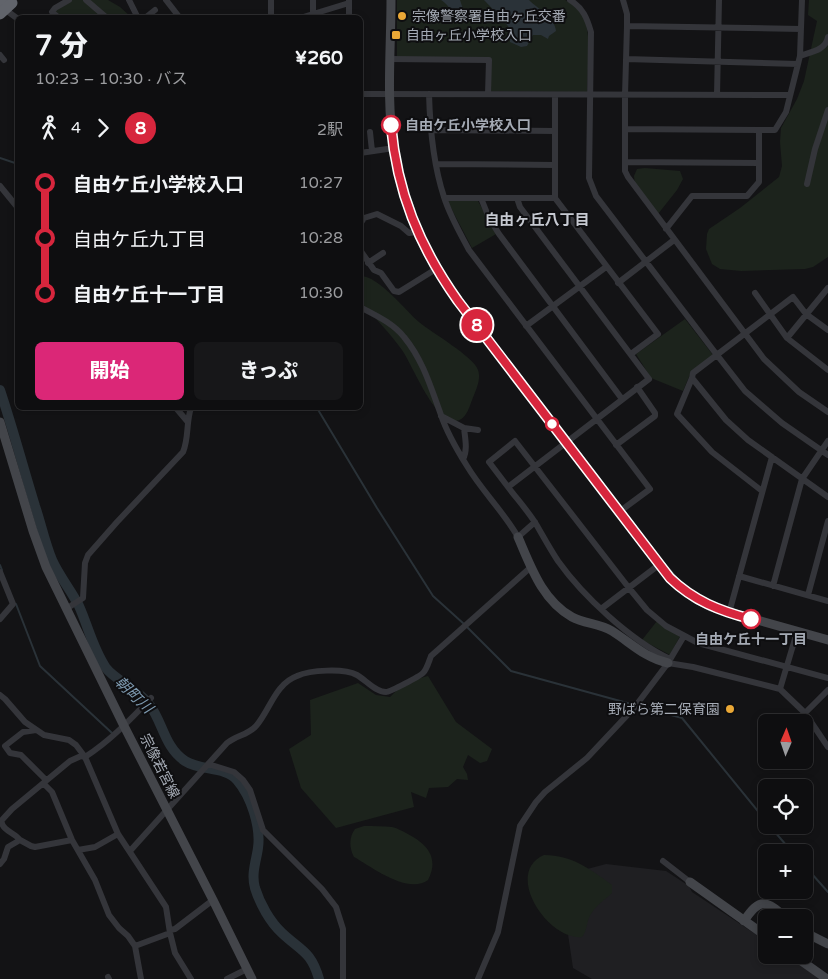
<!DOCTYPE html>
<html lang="ja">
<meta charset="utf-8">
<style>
body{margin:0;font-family:"Varela Round","Noto Sans JP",sans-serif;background:#171719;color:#f1f3f6;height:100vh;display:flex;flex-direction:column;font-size:19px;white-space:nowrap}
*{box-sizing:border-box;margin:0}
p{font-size:16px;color:#9b9c9f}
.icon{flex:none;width:28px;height:28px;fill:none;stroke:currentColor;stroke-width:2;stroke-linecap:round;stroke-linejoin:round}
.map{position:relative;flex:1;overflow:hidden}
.panel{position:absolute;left:15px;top:15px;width:348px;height:395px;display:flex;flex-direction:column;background:#0e0e10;border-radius:8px;box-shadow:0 2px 8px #0003,0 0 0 1px #2e2e30}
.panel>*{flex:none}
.badge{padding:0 10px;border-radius:16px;font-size:18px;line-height:32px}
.needle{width:32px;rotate:2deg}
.buttons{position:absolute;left:758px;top:714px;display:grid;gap:10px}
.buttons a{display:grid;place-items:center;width:55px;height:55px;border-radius:8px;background:#0e0e10;box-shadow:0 2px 8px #0003,0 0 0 1px #2e2e30;font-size:25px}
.map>.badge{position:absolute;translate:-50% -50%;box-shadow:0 0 0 2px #fff}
.legs{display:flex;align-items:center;gap:8px;height:55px;padding:0 20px;font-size:16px}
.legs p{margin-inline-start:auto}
.summary{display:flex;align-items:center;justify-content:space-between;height:85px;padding:0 20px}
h1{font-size:28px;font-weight:800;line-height:38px}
.primary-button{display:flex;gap:10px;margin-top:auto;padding:10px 20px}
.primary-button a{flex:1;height:58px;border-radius:8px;background:#db2777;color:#fff;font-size:20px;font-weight:800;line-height:58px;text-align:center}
.primary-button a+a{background:#171719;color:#f1f3f6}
ul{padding:0 20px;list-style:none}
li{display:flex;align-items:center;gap:18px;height:55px;font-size:19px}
li i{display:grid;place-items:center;width:8px;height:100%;margin:0 6px;background:currentColor}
li i::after{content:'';width:12px;height:12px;margin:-6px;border:4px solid;border-radius:50%;background:#0e0e10}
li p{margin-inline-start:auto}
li:first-child i{background:linear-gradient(#0000 50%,currentColor 0)}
li:last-child i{background:linear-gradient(currentColor 50%,#0000 0)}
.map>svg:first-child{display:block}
</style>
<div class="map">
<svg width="828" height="979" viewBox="0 0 828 979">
<rect width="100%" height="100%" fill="#131315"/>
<!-- built -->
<path fill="#1f1f22" d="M606 864 666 871 689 886 692 892 766 941V955H786L820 979H592L573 968 565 914 576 872Z"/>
<!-- green -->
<path fill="#1c231c" d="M64 0H108L120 7 131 17 50 18 51 11Z
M397 0H565C570 3 575 5 579 9 594 27 587 69 587 92L491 91V59L397 58Z
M809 0H828V257L813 267 805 269 741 271 720 269 712 264 706 249 707 234 709 229 740 208 779 177 782 166 780 142 781 128 797 99 804 81 817 21 808 15Z
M645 168 680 171 683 179 677 190 658 214 635 185 634 176 637 169Z
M449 201H478L496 234 472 248 448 202Z
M360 276C378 275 406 311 419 322 432 333 473 356 478 370 481 378 477 388 474 395 470 404 467 421 455 421 435 423 412 364 402 350 390 333 374 317 360 301Z
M685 319 713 355 691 372 683 391 651 378 636 354Z
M657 621 680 636 670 655 642 640Z
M428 676 456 722 492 749 487 761 480 763 468 755 463 767 467 774 468 780 457 779 448 787 429 788 426 798 411 792 414 807 336 828 301 788 289 749 311 735 310 700 358 683 376 695 390 697 405 682Z
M364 826C373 826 383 826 392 827 397 828 402 831 406 833 426 843 440 857 428 880 408 895 372 867 354 857 349 848 349 837 355 829Z
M544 855C572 855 590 869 612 885V893C605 900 596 905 591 914 586 921 588 930 582 937 548 941 503 873 544 855Z"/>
<!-- water -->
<path fill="#2a3238" d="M441 0H460L467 21C452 17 450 5 441 0Z
M484 0H529C538 9 555 18 556 31L549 36 548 39 541 35H533L527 46 521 47 510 42C510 38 511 33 510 29 509 26 488 4 484 0Z"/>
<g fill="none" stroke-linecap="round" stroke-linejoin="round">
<!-- stream -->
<path stroke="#2a3238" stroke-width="2" d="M0 158 18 164
M317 408 377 508 433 596 464 624
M0 565 2 570
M16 604 40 666 112 733
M467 627 511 671 682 718 766 821
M769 825 792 852
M804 865 828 892"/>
<!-- river -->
<path stroke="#2a3238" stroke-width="10" d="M0 390C13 429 23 467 35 506 41 524 45 543 52 560 59 576 71 590 79 606 88 626 93 649 106 668 114 679 138 690 149 704 163 722 164 747 185 761 200 771 225 766 237 780 251 796 261 827 258 848 256 862 251 874 255 888 260 904 270 922 282 933 301 951 311 951 319 979"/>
<!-- street -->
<path stroke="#34353a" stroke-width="6" d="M86 0 107 18
M129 0 138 18
M166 0 180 18
M570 0C583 8 587 18 591 32L589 178 596 196 717 355 745 391 782 423 828 455
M623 0 627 14V26L625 95V171L628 177 764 359 799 392 828 412
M3 8 18 19
M313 16V0
M59 18 52 12 55 8 69 0
M145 18 155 10
M271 18V0
M300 18 349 3
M349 18V0
M627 26 801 29
M0 55 4 60
M800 56C811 52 826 50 828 37
M390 59 489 60 488 94
M626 59 798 64
M360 94 790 95
M429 94C430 129 433 164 444 197 450 216 460 233 469 250L650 489 619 512
M555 95V198L658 334 631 354
M717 95 719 0
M625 129 759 130
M431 130 555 131
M370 132 372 151
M360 153 394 148
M625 162 759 163
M436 164 555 165
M807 184 815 149 828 110
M0 186 18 208
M445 198H555
M481 198 489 218 499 234 622 399
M517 198 520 207 649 379 508 487C517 499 528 511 536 524 543 536 550 549 558 561 583 596 630 640 670 659
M360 224 364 218 377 214 401 226 409 233 417 232
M666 229 692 196H747L759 182V130H775L786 112 800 56 802 0
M360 250 374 270 381 273 394 291 399 292 436 269
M368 263 383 253
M618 283 674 240
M755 293 787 338 828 370
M360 307C375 315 393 323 404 337 423 360 431 388 441 415 447 433 457 450 467 466 482 491 503 511 518 537L535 522
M526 326 606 267
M828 330 806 314 793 297 693 373 692 378 726 420 748 440 828 497
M787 338 828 288
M692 378 677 414 712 452 762 491
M176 408 187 421
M441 416 464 428 478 430
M616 445 655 416V413L637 387
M463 459C468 450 465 438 464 428
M508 487 489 462 515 441 629 588 647 610 666 626 698 643 828 678
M0 572 13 604 0 619
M739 576 828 601
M773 586 802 479 828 441
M808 595 828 521
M66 609 83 598 85 563 88 555 117 522 183 452C189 438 186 422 191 408
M601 609 660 564
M729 613 772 457
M668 663 693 667 780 689 805 713 828 747
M780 689 797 632
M0 695 5 699 25 722 44 735 69 740 76 745 85 757 118 834 166 907 170 933 175 953 191 979
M805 713 828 690
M36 730 23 732 5 746 10 753 21 755 46 780
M208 764 234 772 243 780 250 790 263 830 322 889 336 907 343 929V979
M44 784 52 792 72 840 95 880 109 915 119 928 128 936 135 946 141 979
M20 840 31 846 35 847 72 840
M78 850 95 847 118 834
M130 851 227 743C237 735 248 735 256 726 270 710 275 684 297 676 310 670 344 668 357 675 366 680 375 692 386 692 390 692 420 676 423 673 427 669 429 661 431 656L531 567
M663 861 690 882
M0 864 4 859 8 847 20 840C14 832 4 832 1 821L12 809 70 761 81 756 85 757C110 741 131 719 151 698
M170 930 175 929 213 900
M135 946 170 933
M108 977 109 979
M227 979 247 969
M478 979 498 932 520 826 536 802 545 792 587 758 634 708 668 663 684 636"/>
<!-- secondary -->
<path stroke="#43454a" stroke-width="9" d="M391 0C391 49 386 101 394 150 401 197 418 241 444 281L660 564 680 587 694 598 711 607 828 640
M0 422 33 531 46 567 124 726 213 900 252 979
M518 537C531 567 542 600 572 617 585 624 600 623 612 631 631 643 645 658 668 663
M690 882 766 936
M744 921C760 897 766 900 786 918
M804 932 828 944
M793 955 827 979"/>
<!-- highway -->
<path stroke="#61646b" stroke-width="11" d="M0 2 2 0"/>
<!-- highway-bridge -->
<path stroke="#61646b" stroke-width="11" d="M0 14 12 3"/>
</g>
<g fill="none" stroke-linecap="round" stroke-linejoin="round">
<defs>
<path id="line-1" d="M391 125C397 192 419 246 458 301L670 578C694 601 720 611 751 619"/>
</defs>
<!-- line-1 casing -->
<use href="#line-1" stroke="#fff" stroke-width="11"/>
<!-- line-1 -->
<use href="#line-1" stroke="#d7263d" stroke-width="8"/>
</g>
<!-- markers -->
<g fill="#eaa836" stroke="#0e0e10" stroke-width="2">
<circle cx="402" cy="16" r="5"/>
<rect x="391" y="30" width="10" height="10" rx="2.5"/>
<circle cx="730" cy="709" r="5"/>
</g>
<g fill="#fff" stroke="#d7263d" stroke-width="2.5">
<circle cx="391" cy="125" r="9"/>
<circle cx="552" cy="424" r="6"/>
<circle cx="751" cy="619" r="9"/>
</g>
<g text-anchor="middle" stroke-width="4" stroke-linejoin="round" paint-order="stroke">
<!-- poi labels -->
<g font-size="14" fill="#a5abb5" stroke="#0e0e10" text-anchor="start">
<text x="412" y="21">宗像警察署自由ヶ丘交番</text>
<text x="406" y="40">自由ヶ丘小学校入口</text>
<text x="720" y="714" text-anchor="end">野ばら第二保育園</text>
</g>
<!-- stop labels -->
<g font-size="14" font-weight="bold" fill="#a5abb5" stroke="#0e0e10" text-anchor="start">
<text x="405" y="130">自由ケ丘小学校入口</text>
<text x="751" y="644" text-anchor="middle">自由ケ丘十一丁目</text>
</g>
<!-- street labels -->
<g font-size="14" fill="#a5abb5" stroke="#0e0e10">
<text transform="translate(160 766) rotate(63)" y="5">宗像若宮線</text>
</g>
<!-- neighbourhood labels -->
<g font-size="15" font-weight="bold" fill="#c6c9d1" stroke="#0e0e10">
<text x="537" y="225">自由ヶ丘八丁目</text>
</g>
<!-- water labels -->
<g font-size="15" font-style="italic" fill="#7d99af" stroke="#0e0e10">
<text transform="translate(134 695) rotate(44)" y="5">朝町川</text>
</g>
</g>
</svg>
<div class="buttons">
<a><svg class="needle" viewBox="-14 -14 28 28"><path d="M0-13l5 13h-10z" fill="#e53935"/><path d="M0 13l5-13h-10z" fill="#9b9c9f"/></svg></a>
<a><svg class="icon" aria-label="locate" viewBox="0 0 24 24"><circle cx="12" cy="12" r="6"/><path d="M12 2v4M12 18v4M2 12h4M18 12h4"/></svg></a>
<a>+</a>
<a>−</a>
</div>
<b class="badge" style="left:477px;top:325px;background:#d7263d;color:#fff">8</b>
<section class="panel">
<div class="summary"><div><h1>7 分</h1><p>10:23 – 10:30 · バス</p></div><b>¥260</b></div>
<div class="legs"><svg class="icon" aria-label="walk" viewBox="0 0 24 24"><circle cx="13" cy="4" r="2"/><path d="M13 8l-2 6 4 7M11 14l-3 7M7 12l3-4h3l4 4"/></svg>4<svg class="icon" aria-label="forward" viewBox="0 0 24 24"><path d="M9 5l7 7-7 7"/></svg><b class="badge" style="background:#d7263d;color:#fff">8</b><p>2駅</p></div>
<ul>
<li><i style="color:#d7263d"></i><b>自由ケ丘小学校入口</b><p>10:27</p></li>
<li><i style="color:#d7263d"></i><span>自由ケ丘九丁目</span><p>10:28</p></li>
<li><i style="color:#d7263d"></i><b>自由ケ丘十一丁目</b><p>10:30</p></li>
</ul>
<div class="primary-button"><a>開始</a><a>きっぷ</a></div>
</section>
</div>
